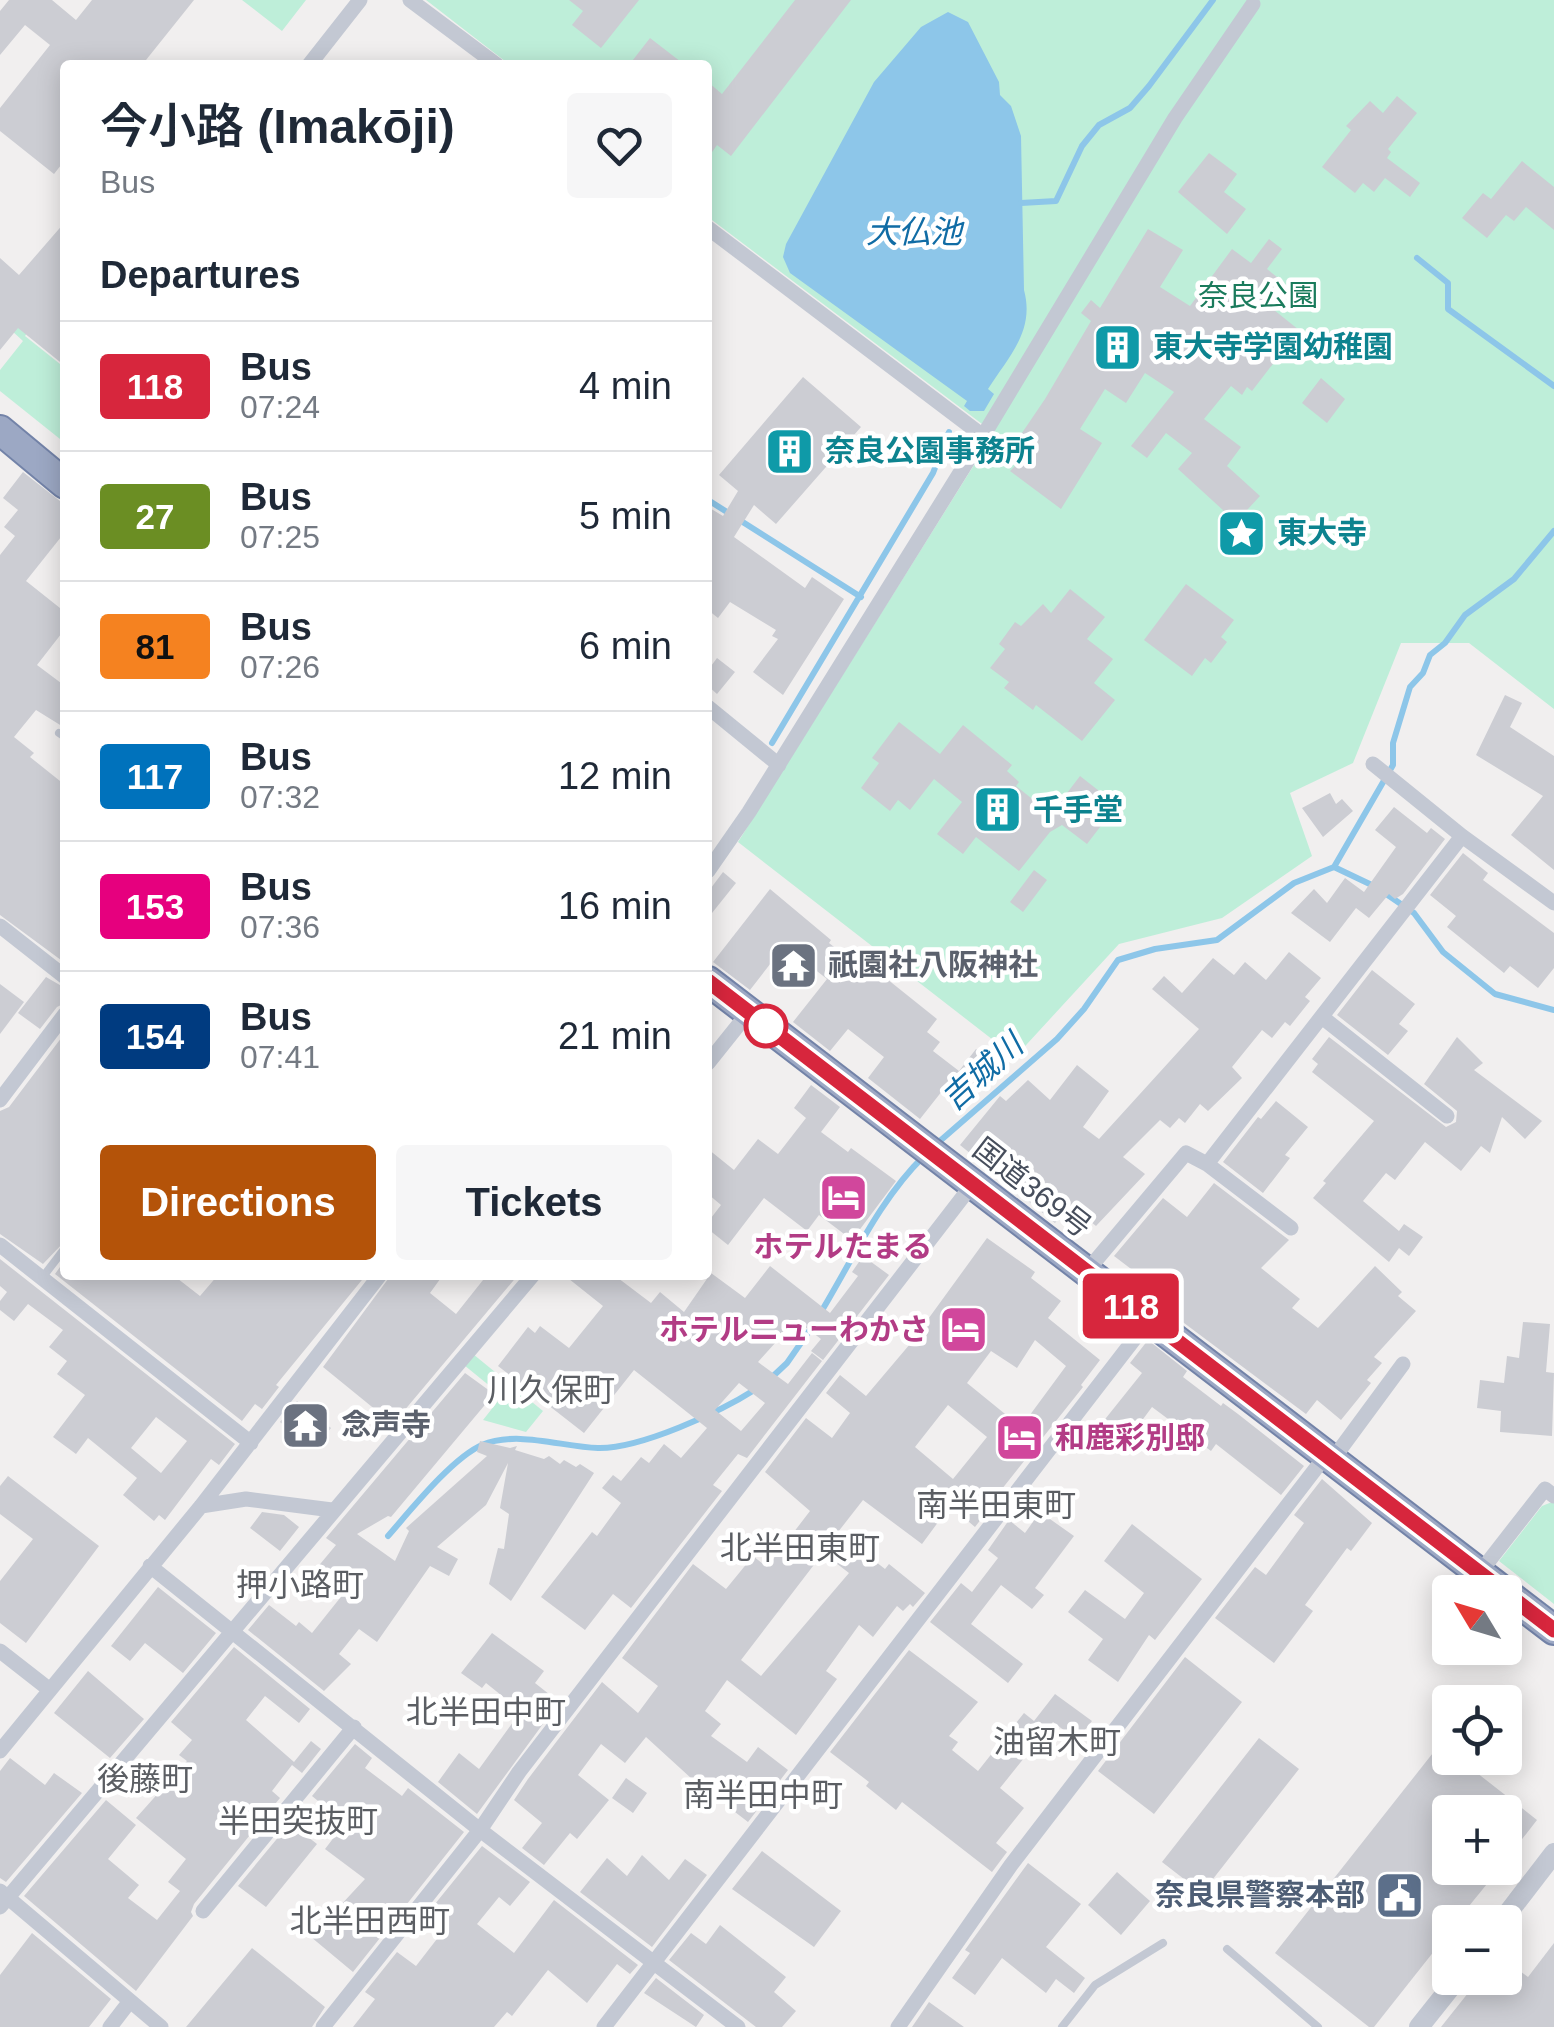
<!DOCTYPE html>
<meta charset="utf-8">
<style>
body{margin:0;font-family:Helvetica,"Noto Sans JP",sans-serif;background:#f6f6f7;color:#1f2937;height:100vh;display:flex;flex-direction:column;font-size:38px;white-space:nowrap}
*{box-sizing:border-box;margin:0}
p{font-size:32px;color:#747a83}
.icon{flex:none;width:55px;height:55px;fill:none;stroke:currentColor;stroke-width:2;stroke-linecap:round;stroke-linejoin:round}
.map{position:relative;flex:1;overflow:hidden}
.side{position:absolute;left:60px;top:60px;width:652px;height:1220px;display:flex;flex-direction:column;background:#fff;border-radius:10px;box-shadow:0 5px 25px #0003}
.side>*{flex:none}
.badge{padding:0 20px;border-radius:8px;font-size:35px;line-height:65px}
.needle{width:65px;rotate:308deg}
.buttons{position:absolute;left:1432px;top:1575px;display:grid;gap:20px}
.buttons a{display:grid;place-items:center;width:90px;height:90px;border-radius:10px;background:#fff;box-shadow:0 5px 25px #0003;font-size:50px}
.map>.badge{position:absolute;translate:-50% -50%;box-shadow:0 0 0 5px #fff}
h2{padding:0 40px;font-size:38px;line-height:90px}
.round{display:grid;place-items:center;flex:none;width:105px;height:105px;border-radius:10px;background:#f6f6f7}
.overview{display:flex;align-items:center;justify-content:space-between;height:170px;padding:0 40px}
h1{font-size:48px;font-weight:600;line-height:75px}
.cta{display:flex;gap:20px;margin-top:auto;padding:20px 40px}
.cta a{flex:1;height:115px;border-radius:10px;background:#b45309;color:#fff;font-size:40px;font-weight:600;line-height:115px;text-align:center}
.cta a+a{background:#f6f6f7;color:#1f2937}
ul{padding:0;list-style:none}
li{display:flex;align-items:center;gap:30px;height:130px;padding:0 40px;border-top:2px solid #e0e1e3}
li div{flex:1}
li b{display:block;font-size:38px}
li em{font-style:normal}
li .badge{min-width:110px;font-weight:700;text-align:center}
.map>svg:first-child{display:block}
</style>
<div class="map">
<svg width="1554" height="2027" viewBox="0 0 1554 2027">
<rect width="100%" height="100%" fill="#f1efef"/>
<!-- green -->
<path fill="#beeed9" d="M242 0H306L282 31Z
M426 0H1554V709L1469 643H1401L1353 763 1290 793 1312 856 1222 918 1119 944 1015 1057 738 842 994 433 708 217V65H510Z
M41 314 25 336 65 368V443L0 391V370L23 341 11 330Z
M473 1354 543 1411 526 1432 483 1420 502 1396 464 1365Z
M1552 1502 1554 1503V1604L1499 1561 1542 1506Z"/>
<!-- water -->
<path fill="#8dc6e9" d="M948 12 968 22 999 82 1000 95 1011 106 1021 136 1024 290C1035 331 1009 356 988 389L994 394 984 411H970L964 406 967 401 790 273 783 257 786 244 874 82 921 27Z"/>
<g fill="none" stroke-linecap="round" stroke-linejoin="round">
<!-- stream -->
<path stroke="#8dc6e9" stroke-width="6" d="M1021 203 1056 201 1082 146 1099 125 1130 108 1149 86 1213 0
M1417 258 1448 283V309L1554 386
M708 500 861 597
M772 743 933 473 949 432
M1334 867 1393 765V743L1410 687 1423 673 1430 655 1445 643 1465 615 1514 579 1554 531
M933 1147 1057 1039 1084 1009 1118 960 1155 949 1217 940 1294 883 1334 867 1376 887 1414 913 1443 952 1495 994 1554 1010
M821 1312C853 1259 880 1199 924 1156
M770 1379 787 1363 812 1327
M388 1536C410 1511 452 1458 482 1445 517 1430 562 1447 598 1448 640 1449 720 1412 756 1389"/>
</g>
<!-- building -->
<path fill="#cccdd3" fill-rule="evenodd" d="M9 0H52L76 20 92 0H194L142 65H65V160L54 174 0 131V108L50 45 25 25 0 55V11Z
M569 0H639L601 48 572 25 583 11Z
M795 0H851L731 156 717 145 708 158V82L722 94Z
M650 38 685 65H629Z
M1397 96 1417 113 1388 149 1391 152 1387 158 1420 183 1410 197 1385 178 1374 192 1363 183 1355 193 1322 167 1351 130 1346 126 1370 101 1383 113Z
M1209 153 1237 174 1224 192 1246 209 1227 234 1178 192Z
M1522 161 1554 187V230L1526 207 1514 221 1506 215 1487 238 1462 218 1483 193 1491 199Z
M65 222V366L18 328 0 350V258L19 275Z
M1148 229 1183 250 1160 287 1190 306 1232 249 1251 263 1269 239 1282 249 1267 269 1282 281 1264 302 1299 330 1252 391 1247 387 1242 395 1231 386 1204 419 1241 447 1227 466 1260 496 1236 522 1178 469 1192 453 1166 433 1147 458 1131 446 1174 392 1145 373 1126 403 1105 389 1080 429 1102 443 1061 509 1010 471 1018 463 1007 455 1045 399 1091 321 1081 313 1091 300 1100 308Z
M803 377 861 427 776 524 754 505 734 537 805 588 812 577 844 599 783 695 753 672 778 639 772 636 776 630 730 602 718 618 708 610V507L723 516 738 491 719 475Z
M1321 378 1345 399 1327 423 1302 403Z
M23 472 65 505V532L26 581 65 612V629L37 665 65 686V728L36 710 14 737 34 753 30 757 65 785V963L0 915V555L15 536 4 527 18 510 3 498Z
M1186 584 1234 620 1221 637 1227 642 1211 663 1205 658 1192 676 1144 640Z
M1070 589 1105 617 1087 639 1113 659 1094 683 1115 700 1082 741 1036 705 1033 710 1004 688 1009 682 990 668 1005 649 999 644 1015 622 1021 626 1043 604 1051 613Z
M717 658 735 672 717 694 708 686V670Z
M1505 695 1522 703 1510 727 1554 756V870L1511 835 1543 796 1476 755Z
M899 722 940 754 963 725 1012 765 1007 771 1019 782 1016 786 1051 814 1080 776 1117 805 1087 844 1062 825 1050 832 1019 871 976 837 963 854 937 834 962 802 934 779 910 810 898 800 890 811 861 788 879 763 872 758Z
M1330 793 1336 804 1342 799 1353 811 1323 837 1302 808Z
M1394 807 1427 833 1431 828 1445 839 1403 894 1395 899 1389 894 1369 918 1356 908 1330 942 1291 913 1314 889 1327 903 1345 878 1364 892 1396 847 1375 830Z
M1463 853 1488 873 1483 880 1554 933V968L1538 988 1510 966 1504 973 1447 927 1456 916 1430 895Z
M1034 870 1047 880 1023 912 1010 902Z
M723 872 736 883 708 918V892Z
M770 889 831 940 829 943 862 969 867 963 937 1019 927 1032 940 1042 933 1051 959 1071 976 1049 996 1065 982 1082 987 1086 961 1098 946 1086 920 1119 868 1078 884 1057 848 1029 830 1051 793 1022 827 979 799 957 789 971 774 959 750 990 713 962Z
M1289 952 1321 978 1305 997 1310 1001 1290 1026 1285 1022 1272 1038 1262 1030 1232 1067 1242 1078 1208 1111 1200 1104 1185 1123 1179 1118 1170 1128 1160 1120 1123 1157 1145 1174 1096 1226 1091 1222 1084 1233 1060 1216 1055 1223 960 1145 1000 1096 1006 1101 1028 1080 1050 1100 1077 1065 1109 1091 1083 1127 1099 1139 1199 1029 1152 989 1164 976 1182 993 1213 958 1234 975 1245 962 1266 980Z
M1372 970 1415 1004 1399 1024 1408 1031 1388 1055 1337 1015Z
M46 977 65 988V1003L57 1007 40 1029 18 1013Z
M0 984 24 1002 0 1034Z
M65 1033V1241L43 1264 0 1234V1111L9 1107Z
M1329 1037 1446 1127 1456 1122 1457 1111 1424 1084 1457 1037 1483 1063 1474 1070 1542 1121 1525 1139 1502 1117 1490 1153 1481 1146 1461 1171 1425 1142 1395 1180 1386 1173 1363 1201 1399 1231 1404 1224 1423 1237 1409 1256 1399 1248 1389 1262 1313 1198 1326 1183 1323 1181 1374 1121 1312 1072 1318 1064 1312 1059Z
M811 1085 840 1107 821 1132 848 1152 851 1148 896 1181 852 1240 819 1215 807 1231 764 1198 728 1245 708 1229V1222L721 1205 708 1194V1149L734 1170 758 1139 778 1154 806 1118 794 1108Z
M1276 1101 1308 1127 1285 1155 1290 1158 1263 1193 1223 1162 1258 1117 1261 1119Z
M1214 1183 1289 1240 1261 1268 1300 1299 1292 1308 1318 1328 1375 1266 1402 1292 1398 1296 1416 1311 1374 1357 1382 1363 1367 1380 1371 1383 1341 1420 1317 1400 1306 1414 1180 1320 1159 1300 1164 1294 1114 1256 1163 1198 1187 1217Z
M987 1238 1035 1272 1031 1278 1061 1301 1048 1318 1100 1360 1081 1385 1083 1387 990 1504 992 1505 975 1527 950 1506 922 1544 863 1500 838 1532 885 1569 889 1564 925 1593 913 1607 910 1604 903 1611 897 1606 873 1637 859 1625 826 1671 837 1679 796 1735 727 1680 705 1711 721 1724 711 1736 747 1762 758 1747 788 1770 748 1822 692 1779 646 1737 625 1763 601 1744 578 1775 609 1800 577 1839 570 1833 544 1865 522 1848 542 1823 514 1800 528 1779 602 1682 638 1713 658 1686 622 1658 693 1564 726 1589 753 1556 767 1567 810 1511 765 1472 806 1418 832 1438 850 1413 826 1393 840 1375 866 1396 910 1344ZM1035 1340 1066 1366 1024 1423 1012 1414 1010 1418 967 1383 991 1351 1017 1368ZM948 1405 987 1437 953 1479 915 1447ZM823 1553 849 1573 761 1676 741 1660Z
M863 1256 889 1275 823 1360 811 1351 821 1339 796 1320 758 1362 788 1384 812 1353 822 1361 747 1458 738 1454 713 1485 722 1491 631 1608 613 1594 585 1630 541 1597 592 1532 597 1536 621 1503 602 1488 613 1475 621 1481 641 1457 649 1463 664 1444 681 1458 707 1428 634 1370 584 1433 498 1366 528 1327 535 1333 540 1326 569 1348 603 1306 564 1275H614L651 1303 660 1292 684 1312 711 1273 745 1298 770 1266 830 1313 858 1276 852 1272ZM739 1383 765 1403 741 1431 715 1410Z
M0 1259 235 1444 219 1465 211 1459 165 1520 159 1515 154 1521 123 1495 137 1478 88 1438 76 1454 53 1437 85 1395 57 1374 67 1361 49 1347 63 1330 28 1304 14 1321 0 1310V1301L7 1292 0 1286ZM156 1417 187 1441 161 1473 131 1448Z
M65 1260V1275H173L200 1296 218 1275H366L276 1385 279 1387 262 1409 255 1404 242 1421 55 1274Z
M391 1275H443L430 1293 456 1314 487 1275H518L393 1424 323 1367Z
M1523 1322 1550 1324 1546 1372 1554 1373 1552 1436 1500 1432 1501 1411 1477 1408 1480 1380 1504 1383 1507 1356 1519 1358Z
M1148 1340 1187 1371 1183 1377 1221 1406 1223 1403 1238 1414 1304 1466 1281 1495 1216 1444 1211 1451 1152 1407 1118 1453 1094 1433 1142 1373 1130 1363Z
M465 1373 494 1394 391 1517 388 1516 357 1534 395 1561 409 1531 406 1528 487 1456 477 1452 480 1441 510 1448 517 1446 515 1450 544 1459 549 1456 560 1464 564 1460 576 1467 580 1464 594 1473 511 1601 489 1584 498 1548 504 1549 509 1514 500 1508 508 1463 486 1505 437 1547 458 1559 449 1576 430 1566 377 1642 359 1629 339 1654 351 1664 324 1691 248 1630 269 1605 296 1626 299 1622 312 1633 344 1593 316 1569 336 1545 326 1538Z
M297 1401 331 1428 315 1449 280 1422Z
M8 1476 99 1546 26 1643 0 1623V1581L33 1539 0 1514V1486Z
M1322 1479 1372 1523 1351 1551 1347 1548 1305 1605 1313 1611 1274 1663 1215 1618 1255 1567 1266 1575 1304 1523 1294 1515Z
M262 1512 284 1515 299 1527 280 1551 250 1528Z
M1040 1512 1074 1536 1035 1588 1044 1595 1032 1609 1001 1585 971 1624 1023 1664 1008 1683 930 1622 961 1583 972 1592 998 1558 988 1550 1009 1520 1025 1533Z
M1132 1524 1202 1579 1155 1640 1149 1635 1118 1682 1088 1660 1103 1639 1068 1612 1085 1590 1125 1619 1144 1593 1104 1561Z
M158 1587 216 1633 183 1673 145 1643 130 1661 111 1646Z
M492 1633 544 1671 535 1683 559 1702 477 1814 438 1782 459 1753 479 1769 521 1711 486 1683 482 1688 461 1673Z
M234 1647 310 1709 299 1723 265 1696 246 1720 294 1762 311 1741 321 1749 302 1773 292 1765 272 1791 280 1798 194 1904 191 1912 193 1916 136 1991 24 1896 106 1800 136 1825 108 1859 139 1885 128 1898 157 1920 180 1891 168 1882 186 1859 136 1818 187 1761 179 1755 192 1740 171 1722Z
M909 1650 978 1702 949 1736 958 1742 952 1750 978 1771 1024 1713 1034 1721 1055 1694 1092 1721 1077 1740 1053 1722 1000 1788 1024 1808 996 1843 1007 1852 992 1872 902 1802 896 1810 866 1786 869 1782 830 1752Z
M1185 1657 1242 1702 1154 1814 1098 1771Z
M88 1671 144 1719 110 1758 54 1713Z
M1259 1738 1299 1769 1202 1893 1162 1862Z
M355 1744 372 1758 365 1768 402 1796 408 1788 464 1832 353 1972 311 1937 365 1879 325 1849 345 1823 312 1796Z
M1440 1744 1450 1751V1758H1458L1537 1820 1505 1861V1812H1450V1868H1500L1456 1922H1450V1931L1374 2027H1369L1275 1953Z
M10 1758 45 1785 54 1773 82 1793 6 1882 0 1878V1771Z
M626 1778 647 1793 633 1813 612 1798Z
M290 1823 317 1844 266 1907 238 1886Z
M482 1846 530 1882 510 1906 499 1897 477 1924 514 1953 554 1900 638 1965 630 1974 617 1964 587 2003 548 1970 512 2016 507 2012 494 2027H353L375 1999 365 1992 397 1952 416 1966 440 1935 422 1920Z
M762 1851 841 1911 814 1947 732 1889Z
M642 1855 669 1880 685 1859 707 1875 652 1947 580 1892 607 1858 627 1876Z
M1028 1863 1081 1904 1046 1947 1085 1978 1074 1993 1056 1979 1046 1993 1002 1958 975 1995 952 1978 970 1953 965 1950Z
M1117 1872 1150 1901 1121 1935 1088 1905Z
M720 1925 786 1977 774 1992 796 2011 782 2027H756L669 1960 691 1933 706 1944Z
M32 1933 111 1999 89 2027H0V1975Z
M1554 1943V2027H1441L1480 1978H1505V1960L1528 1977Z
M252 1948 325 2007 312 2027H186Z
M656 1978 704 2015 696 2027 644 1993Z
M929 2002 964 2027H912Z"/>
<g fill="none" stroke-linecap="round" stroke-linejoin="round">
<defs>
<path id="trunk" d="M0 430 65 484
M708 981 1554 1630"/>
</defs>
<!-- trunk casing -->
<use href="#trunk" stroke="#7383a8" stroke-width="32"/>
<!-- service -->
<path stroke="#c3c8d3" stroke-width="8" d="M59 733 65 737
M42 1278 65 1248
M1227 1949 1318 2027
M1062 2027 1095 1985 1163 1943"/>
<!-- minor -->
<path stroke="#c3c8d3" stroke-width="15" d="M410 0 497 65
M309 65 360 0
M708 228 983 436 749 812 708 871
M983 436 1175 118 1253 4
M708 707 779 765
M1373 764 1462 836 1554 903
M0 926 65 977
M1322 1017 1447 1116
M708 1063 748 1013
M0 1100 65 1014
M1207 1164 1291 1228
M0 1245 251 1443
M1086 1272 1186 1153 1207 1164 1462 836
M1333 1459 1403 1364
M201 1506 246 1499 332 1510
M150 1566 480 1830 738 2027
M1481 1571 1545 1489 1554 1496
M0 1651 50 1690
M0 1751 201 1506 380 1275
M0 1891 161 2027
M0 1907 533 1275
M203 1911 354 1727
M110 2027 130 2001
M323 2027 480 1830 519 1772 972 1185
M604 2027 1149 1320
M898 2027 1011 1865 1327 1454"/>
<!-- tertiary -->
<path stroke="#c3c8d3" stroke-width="20" d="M1501 1922 1554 1853
M1419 2027 1458 1978"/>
<!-- trunk -->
<use href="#trunk" stroke="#9ca8c4" stroke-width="28"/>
</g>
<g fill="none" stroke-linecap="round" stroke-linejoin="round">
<defs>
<path id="line" d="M708 981 1554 1630"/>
</defs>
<!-- line casing -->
<use href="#line" stroke="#fff" stroke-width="22"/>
<!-- line -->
<use href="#line" stroke="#d7263d" stroke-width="15"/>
</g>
<!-- icons -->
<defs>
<symbol id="building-square" viewBox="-11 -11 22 22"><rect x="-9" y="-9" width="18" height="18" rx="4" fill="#0f9aa8" stroke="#fff"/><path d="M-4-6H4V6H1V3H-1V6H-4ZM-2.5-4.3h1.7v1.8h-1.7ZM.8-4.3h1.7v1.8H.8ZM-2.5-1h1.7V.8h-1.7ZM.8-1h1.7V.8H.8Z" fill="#fff"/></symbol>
<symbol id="sight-square" viewBox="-11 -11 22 22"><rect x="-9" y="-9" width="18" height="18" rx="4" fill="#0f9aa8" stroke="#fff"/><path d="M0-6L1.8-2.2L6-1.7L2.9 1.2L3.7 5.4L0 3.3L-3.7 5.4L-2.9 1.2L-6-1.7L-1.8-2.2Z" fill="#fff"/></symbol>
<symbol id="temple-square" viewBox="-11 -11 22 22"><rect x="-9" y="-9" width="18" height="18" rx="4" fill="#6b7280" stroke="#fff"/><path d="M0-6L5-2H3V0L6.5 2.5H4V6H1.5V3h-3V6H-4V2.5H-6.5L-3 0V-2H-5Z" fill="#fff"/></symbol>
<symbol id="hotel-square" viewBox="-11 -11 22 22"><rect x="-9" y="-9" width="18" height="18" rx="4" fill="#d1479c" stroke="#fff"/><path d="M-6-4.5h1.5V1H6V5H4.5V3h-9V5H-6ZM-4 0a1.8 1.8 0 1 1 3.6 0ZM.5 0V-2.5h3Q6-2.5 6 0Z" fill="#fff"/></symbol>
<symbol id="civic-square" viewBox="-11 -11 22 22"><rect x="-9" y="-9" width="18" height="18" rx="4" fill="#5c6f8a" stroke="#fff"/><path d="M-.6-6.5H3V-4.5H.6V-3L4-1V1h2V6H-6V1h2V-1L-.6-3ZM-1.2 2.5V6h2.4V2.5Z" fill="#fff"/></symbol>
</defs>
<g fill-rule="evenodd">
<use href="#building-square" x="1090" y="320" width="55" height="55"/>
<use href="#building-square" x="762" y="424" width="55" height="55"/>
<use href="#sight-square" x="1214" y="506" width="55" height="55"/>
<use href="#building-square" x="970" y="782" width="55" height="55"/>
<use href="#temple-square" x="766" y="938" width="55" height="55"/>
<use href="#hotel-square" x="816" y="1170" width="55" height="55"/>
<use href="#hotel-square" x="936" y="1302" width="55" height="55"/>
<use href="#temple-square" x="278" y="1398" width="55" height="55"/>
<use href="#hotel-square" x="992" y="1410" width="55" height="55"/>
<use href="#civic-square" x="1372" y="1868" width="55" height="55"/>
</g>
<!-- markers -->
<circle fill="#fff" stroke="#d7263d" stroke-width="5" cx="766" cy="1026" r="20"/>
<g text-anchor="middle" stroke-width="9" stroke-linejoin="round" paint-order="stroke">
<!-- park labels -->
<g font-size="30" fill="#1a7b5c" stroke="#fff">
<text x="1258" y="306">奈良公園</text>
</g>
<!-- culture labels -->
<g font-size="30" font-weight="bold" fill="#0d838f" stroke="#fff" text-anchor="start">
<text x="1153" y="357">東大寺学園幼稚園</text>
<text x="825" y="461">奈良公園事務所</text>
<text x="1277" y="543">東大寺</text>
<text x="1033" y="820">千手堂</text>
</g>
<!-- worship labels -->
<g font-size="30" font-weight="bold" fill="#5b616d" stroke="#fff" text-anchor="start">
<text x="828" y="975">祇園社八阪神社</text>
<text x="341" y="1435">念声寺</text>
</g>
<!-- street labels -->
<g font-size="30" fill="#474e5c" stroke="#fff">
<text transform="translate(1032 1188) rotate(38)" y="10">国道369号</text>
</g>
<!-- hotel labels -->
<g font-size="30" font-weight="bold" fill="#b23c85" stroke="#fff">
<text x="843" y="1257">ホテルたまる</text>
<text x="929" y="1340" text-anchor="end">ホテルニューわかさ</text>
<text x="1055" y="1448" text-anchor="start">和鹿彩別邸</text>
</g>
<!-- service labels -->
<g font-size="30" font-weight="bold" fill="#4e5e75" stroke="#fff" text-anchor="end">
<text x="1365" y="1905">奈良県警察本部</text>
</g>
<!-- water labels -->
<g font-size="32" font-style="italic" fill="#106ca5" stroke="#fff">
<text x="914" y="243">大仏池</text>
<text transform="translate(982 1072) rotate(-42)" y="11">吉城川</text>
</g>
<!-- neighbourhood labels -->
<g font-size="32" fill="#5b5e63" stroke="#fff">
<text x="551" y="1401">川久保町</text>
<text x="996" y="1516">南半田東町</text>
<text x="800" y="1559">北半田東町</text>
<text x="300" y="1596">押小路町</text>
<text x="486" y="1723">北半田中町</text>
<text x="1057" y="1753">油留木町</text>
<text x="145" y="1790">後藤町</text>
<text x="763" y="1806">南半田中町</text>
<text x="298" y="1832">半田突抜町</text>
<text x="370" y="1932">北半田西町</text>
</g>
</g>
</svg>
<div class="buttons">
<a><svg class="needle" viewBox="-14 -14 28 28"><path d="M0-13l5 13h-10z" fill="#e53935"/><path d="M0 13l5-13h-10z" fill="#747a83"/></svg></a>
<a><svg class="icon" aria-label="locate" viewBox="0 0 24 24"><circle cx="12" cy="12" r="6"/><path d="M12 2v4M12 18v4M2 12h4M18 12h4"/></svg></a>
<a>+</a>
<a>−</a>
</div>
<b class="badge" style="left:1131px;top:1306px;background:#d7263d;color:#fff">118</b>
<section class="side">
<div class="overview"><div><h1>今小路 (Imakōji)</h1><p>Bus</p></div><a class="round"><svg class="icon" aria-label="heart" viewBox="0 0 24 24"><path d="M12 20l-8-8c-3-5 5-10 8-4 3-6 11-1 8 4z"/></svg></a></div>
<h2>Departures</h2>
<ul>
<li><span class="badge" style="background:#d7263d;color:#fff">118</span><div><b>Bus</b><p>07:24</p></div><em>4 min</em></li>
<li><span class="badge" style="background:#6b8e23;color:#fff">27</span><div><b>Bus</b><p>07:25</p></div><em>5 min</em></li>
<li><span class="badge" style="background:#f58220;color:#111">81</span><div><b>Bus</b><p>07:26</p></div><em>6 min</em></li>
<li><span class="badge" style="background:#0072bc;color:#fff">117</span><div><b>Bus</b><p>07:32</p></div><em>12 min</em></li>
<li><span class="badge" style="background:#e6007e;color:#fff">153</span><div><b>Bus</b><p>07:36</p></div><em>16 min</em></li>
<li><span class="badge" style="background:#003b80;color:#fff">154</span><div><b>Bus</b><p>07:41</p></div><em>21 min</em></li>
</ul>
<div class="cta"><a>Directions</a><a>Tickets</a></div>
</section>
</div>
